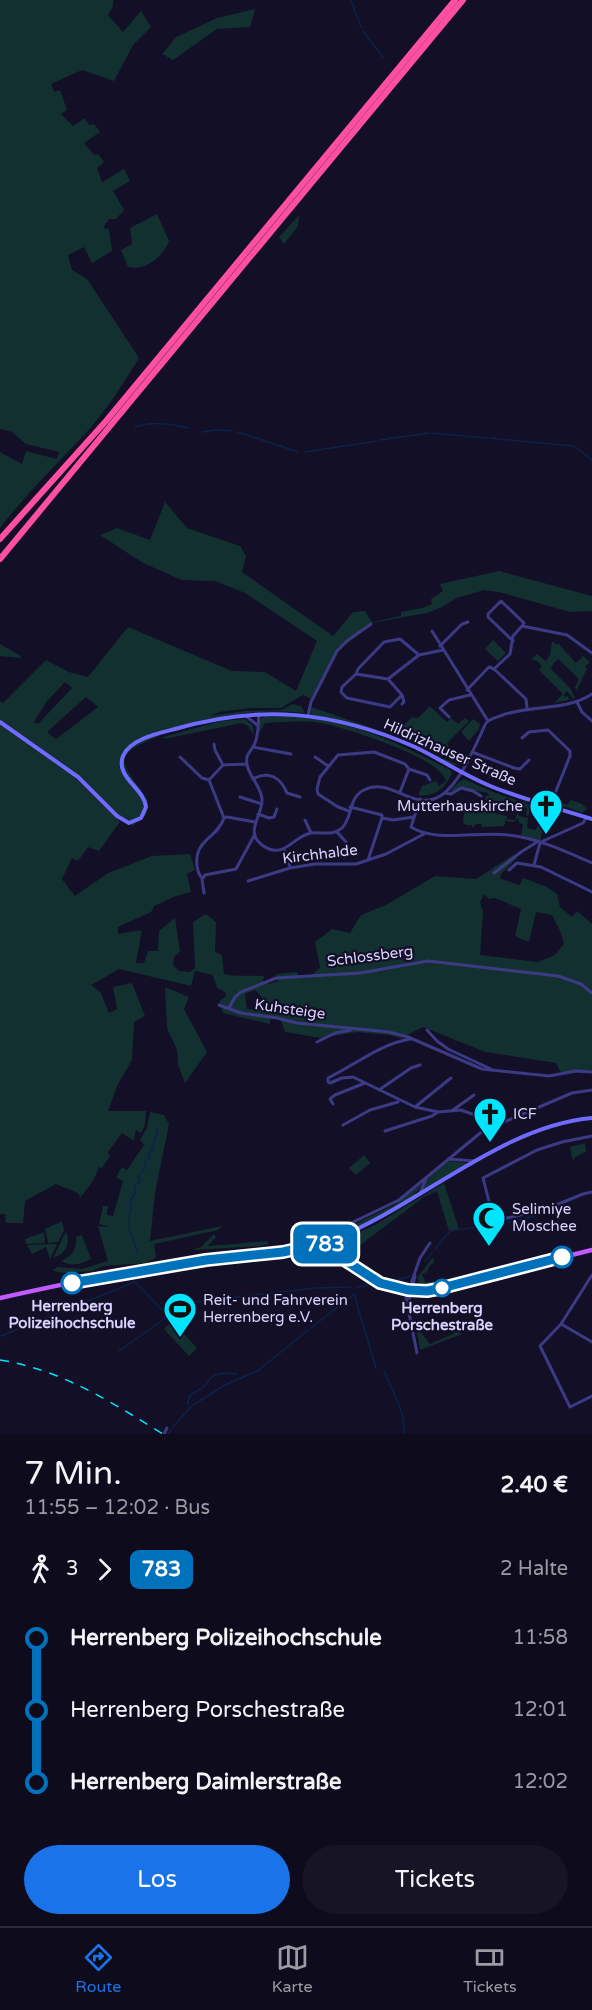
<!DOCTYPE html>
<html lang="de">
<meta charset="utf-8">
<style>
body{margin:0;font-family:"Varela Round",sans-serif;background:#171425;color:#f1f3f6;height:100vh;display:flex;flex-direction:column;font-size:22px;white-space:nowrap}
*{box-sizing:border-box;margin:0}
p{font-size:20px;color:#9b9ba3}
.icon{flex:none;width:33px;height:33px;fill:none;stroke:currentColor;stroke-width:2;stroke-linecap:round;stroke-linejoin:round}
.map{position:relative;height:1434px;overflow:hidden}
.drawer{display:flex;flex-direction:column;background:#0e0b1c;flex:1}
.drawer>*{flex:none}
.badge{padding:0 12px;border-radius:9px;font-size:21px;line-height:39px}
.map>.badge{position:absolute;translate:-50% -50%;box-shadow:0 0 0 3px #fff}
.legs{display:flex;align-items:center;gap:9px;height:66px;padding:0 24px;font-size:20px}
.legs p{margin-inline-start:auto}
.overview{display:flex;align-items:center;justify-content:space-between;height:102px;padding:0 24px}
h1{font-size:33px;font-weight:600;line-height:45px}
.action{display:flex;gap:12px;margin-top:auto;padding:12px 24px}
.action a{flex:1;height:69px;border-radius:36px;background:#1a73e8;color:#fff;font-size:24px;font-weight:600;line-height:69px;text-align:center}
.action a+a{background:#171425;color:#f1f3f6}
ul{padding:0 24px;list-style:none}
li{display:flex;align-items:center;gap:21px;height:72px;font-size:22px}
li i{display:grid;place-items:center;width:9px;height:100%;margin:0 8px;background:currentColor}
li i::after{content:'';width:15px;height:15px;margin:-8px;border:4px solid;border-radius:50%;background:#0e0b1c}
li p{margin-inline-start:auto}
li:first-child i{background:linear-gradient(#0000 50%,currentColor 0)}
li:last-child i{background:linear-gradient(currentColor 50%,#0000 0)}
.tab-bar{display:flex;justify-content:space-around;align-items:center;height:84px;border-top:2px solid #2e2b3b;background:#0e0b1c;font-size:16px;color:#9b9ba3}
.tab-bar a{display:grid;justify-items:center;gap:3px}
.tab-bar .selected{color:#1a73e8}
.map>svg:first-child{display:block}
</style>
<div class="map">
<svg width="592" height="1434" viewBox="0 0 592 1434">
<rect width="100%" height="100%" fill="#130f26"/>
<!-- green -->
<path fill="#12302f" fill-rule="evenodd" d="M0 0H113V6L108 15 123 32 141 11 151 27 133 45 114 81 82 70 51 84 54 92 60 90 67 110 61 114 73 126 85 118 89 125 94 124 100 132 84 143 94 155 98 154 104 162 97 168 102 182 124 169 130 181 113 191 124 210 116 219H109L103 228 109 229 112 251 92 263 84 247 68 255 72 270 87 279 139 358C123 384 106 411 85 434 56 465 26 494 0 528V452L22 464 26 451 57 459 59 452 26 444 12 432 0 429Z
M255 9 250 27 217 29 173 60 162 54 176 37 217 18Z
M157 214 169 241C163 257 146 271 128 267L121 250 132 244 130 228Z
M299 215 298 226 284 244 279 237Z
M165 502 187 528 240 546 246 556 242 572 333 636 353 612 365 611 372 622 401 616V612L422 608 432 604 431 599 443 591 440 584 499 571 592 596V611L570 612 499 592 484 590 457 598 442 607 427 613 371 623 337 651 311 699 303 695 281 708H250L219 712 210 716 245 711 282 710 293 704 301 706 305 713C254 708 207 717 158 732L159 736C109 757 121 761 147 799L148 804 146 815 132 826 129 820 119 815 77 775 0 719V701L3 703 46 660 69 672 88 677 128 627 232 671 265 672 296 691 317 641 245 593 215 581 182 580 143 563 100 535 117 528 150 540ZM65 682 72 688 38 724 34 722 47 701ZM86 697 98 707 56 739 47 732Z
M493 640 506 653 498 661 485 649Z
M552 642H553L557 645 558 643 576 663 583 656 590 662 585 667 587 669 576 691 575 687 579 679 558 659 553 664 551 669 570 688 575 698 573 699 567 691 564 695 565 697 568 696 569 700 554 703 563 694 539 670 542 666 537 661 531 659 537 654 546 661 550 655Z
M0 644 21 656 20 658 0 656Z
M430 706 447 722 451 718 458 724 465 718 469 721 447 743 455 755 461 760 459 761H454L395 734 412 717 418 718Z
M311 707 384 732 458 765H453C408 743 362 725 312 715L310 713Z
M263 717C279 717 295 716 310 718 360 724 406 747 450 770L452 773C445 789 435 797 418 795L422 786 436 781 439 786 446 781C444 777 442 773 438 770 421 753 347 728 321 723 303 720 284 722 265 723L258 734 260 720Z
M245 719 253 726 254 735 248 726 242 723 164 739 163 737 221 721Z
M473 719 480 724 479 729 469 741 461 732Z
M0 724 74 777 120 822 99 851 88 847 78 861 72 858 62 879 75 896 108 873 152 856 190 854 195 870 187 874 191 892 176 896 154 906 151 912 118 927V934L142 930 136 963H144L148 951H158L159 931 175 918 180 951 174 957 173 965 179 971 190 972 195 968 193 922 206 914 216 922 215 952 222 955 224 974C239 977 249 975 264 976L263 981 269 984 278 981 275 974 297 972 299 978 309 977 320 968 315 942 332 929 350 933 361 915 386 905 435 876 476 879 513 855 517 858 500 875 501 879 520 885 523 878 547 887 557 894 560 907 572 917 577 911 592 924V1070L561 1073 556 1063 485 1052 423 1027 401 1038 388 1035 357 1032 321 1038 285 1032 280 1018 270 1016V1024L223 1013 219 1002 226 996 225 992 217 988 213 975 195 971 191 986 119 969 91 985 101 993 109 1013 117 1009 113 987 132 983 145 1016 134 1022 132 1060 118 1084 108 1111H146L145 1125 141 1133 136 1130 134 1141 122 1133 108 1152 110 1156 102 1168 99 1167 93 1181 80 1198 79 1194C72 1189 63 1188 56 1184L25 1201 23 1223H6L5 1216 7 1215 0 1214ZM484 894 489 899 495 898 521 909 515 936 529 942 536 912 552 915 561 933 564 944 555 955 538 962 480 955 483 912 480 902ZM255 990 261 996 262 1005 255 1010 247 1009 245 994Z
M464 779 493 792 539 808 538 812 530 810 528 816 526 815 527 808 512 804 508 814 507 805 498 803 496 806V801L485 800 486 796H489L488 793 463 788 449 792 460 781Z
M554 800 567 805 571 800 582 804 587 809 582 813 570 808 554 805Z
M465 806 507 816 504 826 482 827 481 824H477L472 828V825H466L463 822Z
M517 813 519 816 528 818 527 828 535 830 539 824H543L544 823 556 826 545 828V830L541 834V841L521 835 523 825 519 822 518 818 514 822 506 821 507 819 515 820Z
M165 987 189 997 184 1009 207 1052 185 1083 178 1065 177 1050 167 1028Z
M150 1112 164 1115 169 1124 155 1193 150 1241 222 1226 218 1230 154 1244 156 1258 145 1263 103 1266 92 1271 65 1273 53 1271 57 1267 82 1269 108 1261 98 1226 110 1227 99 1224 103 1206H108L107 1215 113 1216 123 1181 116 1177 122 1167 127 1170 144 1145 140 1140 147 1128Z
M585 1143 586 1152 575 1157 573 1161 570 1147Z
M364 1155 370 1163 356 1175 349 1168Z
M449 1161 468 1163 422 1191 430 1176Z
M424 1182C410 1207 368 1222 342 1233L338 1234 335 1231 337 1228 349 1227 394 1205Z
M444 1183 459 1229 449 1231 437 1191 424 1197 351 1252 360 1267 346 1253 341 1243 347 1237 373 1226Z
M62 1221 64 1230 58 1242 48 1243 45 1229Z
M66 1231C71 1244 66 1254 53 1258Z
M44 1232 45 1243 26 1244 25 1239Z
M214 1234 216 1237 208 1246 267 1241 269 1244 260 1246 192 1250 201 1247Z
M82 1235 91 1259C81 1264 72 1267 61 1261 72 1256 77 1250 76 1237Z
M57 1244 50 1259 46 1247 32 1254 27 1245Z
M433 1257 434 1263 430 1265 427 1272 422 1274 425 1282 464 1280 421 1286 417 1278Z
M172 1321 197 1348 189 1356 164 1329Z
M415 1321 420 1327 418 1329 430 1344 453 1334 460 1328 462 1334 420 1350Z"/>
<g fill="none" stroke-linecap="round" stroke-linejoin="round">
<!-- stream -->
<path stroke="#0c2248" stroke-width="1.5" d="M351 0 361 27
M363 31 383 57
M135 427C154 421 170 424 188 428
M202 432 217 430 232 431
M238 432 298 452
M432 433 487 438
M490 438 562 445
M380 440 429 433
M564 445 574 446 592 460
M305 452 377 441
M538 1215 565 1207
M508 1222 535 1216
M435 1249 450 1231 504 1223
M138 1253 129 1228V1218L131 1208 130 1201 135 1194V1185L140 1182 139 1176 145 1168 144 1163 149 1158 148 1154 152 1151 158 1127
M425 1261 432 1253
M396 1280 410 1276
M356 1287 369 1285
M317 1288 351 1287
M311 1328 354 1294 376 1368
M1 1336 135 1282 168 1316 185 1303 315 1288
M119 1351 167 1317
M384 1371C391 1389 407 1414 404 1434
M188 1404C188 1392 196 1393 203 1387 207 1384 206 1383 209 1380 217 1371 227 1373 237 1374
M193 1405 225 1385 259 1370 308 1330
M172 1428 191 1407
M168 1434 171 1430"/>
<!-- street -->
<path stroke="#3d3a85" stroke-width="3" d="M432 631 488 721
M513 641 488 617V614L501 601 524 623 522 626
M440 646 462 624 468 622
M356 674 358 669 384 642 400 639 419 655
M388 679 402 695 404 702 402 704
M467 690 489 667 494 669
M402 695 390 707 347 698 341 692 342 687 356 674 388 679 419 655 443 650
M577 702 582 712 592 721
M527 708 526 699 494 669 510 654 513 636 522 626 567 635 592 653
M259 714C258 724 259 736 254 745 252 749 248 753 247 757 244 773 261 784 262 799 263 815 244 832 262 845 284 861 293 836 311 833 322 832 333 836 342 828 353 817 348 798 364 790 388 777 410 807 434 799 455 792 470 757 479 738 482 733 484 725 487 722 490 719 497 717 500 716 529 704 565 712 592 694
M308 715 311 702 337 651 347 641 371 624
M246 716 257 725
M449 717 440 708 449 700 470 695
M522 738 529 732 548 730 570 751V756L550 806
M214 744 215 750 223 765
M253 747 291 754
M472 752 514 768 520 769 529 760
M180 757 202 778 209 780
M315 757 328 766
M247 764 223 765 209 780 224 818 227 817 255 822
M409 769 427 775 430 780
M253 779C269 770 281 778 287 793L300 797
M444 793 451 794 461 788 473 791 481 796
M240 797 262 804
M420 799 411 827C436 843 479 831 508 835 537 838 565 851 592 863
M350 807 382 815V818
M349 811 338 807 318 794 317 789 320 777 338 755 374 752 405 764 409 769 400 792
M258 814 269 818 274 817 277 809
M305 820 311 833
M336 831 346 842
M542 843 543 841 583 823 586 818
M284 849 290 867
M368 860 382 818 393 820 414 817
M534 865 540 843
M509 870 517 863 541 867 592 892
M494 873 521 852 537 842
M202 878C198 874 198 871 197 866 194 839 217 839 224 818
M248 881 290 868 315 864H356L386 854 424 834
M204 893 202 879 205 875 236 869 255 834
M219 1005 241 1013 277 1018 297 1023 389 1032 408 1037 482 1069 549 1076 576 1071 592 1072
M229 1008 235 997 241 992 276 978 360 973 428 961 558 976 581 984 592 993
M427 1030 437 1041 448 1049 491 1069
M410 1039C380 1044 355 1065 328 1078V1082L330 1083 342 1078 353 1077 415 1107 438 1112 461 1110 475 1115 490 1125
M317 1042 335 1033 351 1030
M379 1090 411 1068 420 1065
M333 1104 330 1099 335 1095 365 1083
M415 1107 451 1078
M453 1110 474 1095
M343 1125 370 1110 398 1102
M385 1131 432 1116 438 1112
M592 1136 562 1142 537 1150 483 1178 491 1209 498 1220 544 1210 583 1194 592 1192
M448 1159 475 1161
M420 1193 427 1177
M334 1239 331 1229 336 1226 347 1225 399 1200 490 1125H497L572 1093 592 1090
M592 1275 561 1324 540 1346 570 1407 592 1396
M408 1304 415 1276
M561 1324 592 1342
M417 1353 406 1298 420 1258 430 1243
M164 1434 167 1428"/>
<!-- secondary -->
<path stroke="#6f6bff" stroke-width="4" d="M0 722 78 777 117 816 129 823 141 818 146 807C144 788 115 777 123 756 130 739 159 733 175 729 260 704 333 711 415 747 440 759 462 774 488 785 521 799 557 808 592 819
M334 1239C419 1206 501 1126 592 1118"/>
<!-- primary -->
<path stroke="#c25bff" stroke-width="4.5" d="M334 1239 352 1265 377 1280
M323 1243 336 1248
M339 1245 342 1236
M376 1280 395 1288 427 1291 592 1250
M0 1298C68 1283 138 1268 207 1260 250 1254 292 1253 334 1239"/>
<!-- highway -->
<path stroke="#ff4fa3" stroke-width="6" d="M0 539 106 421 455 0
M0 559 463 0"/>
<!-- rail -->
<path stroke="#00e5ff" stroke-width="1.5" stroke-dasharray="9 8" stroke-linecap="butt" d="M0 1360C62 1370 111 1402 163 1434"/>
</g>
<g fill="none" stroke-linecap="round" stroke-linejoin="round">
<defs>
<path id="line-1" d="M72 1283 206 1260 283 1252 323 1243 336 1248 346 1261 380 1283 408 1290 427 1291 438 1289 562 1257"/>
</defs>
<!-- line-1 casing -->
<use href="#line-1" stroke="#fff" stroke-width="14"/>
<!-- line-1 -->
<use href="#line-1" stroke="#0072bc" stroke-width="9"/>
</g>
<!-- icons -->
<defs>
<symbol id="church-pin" viewBox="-11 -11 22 30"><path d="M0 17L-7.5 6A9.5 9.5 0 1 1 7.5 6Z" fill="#00e5ff" stroke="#130f26"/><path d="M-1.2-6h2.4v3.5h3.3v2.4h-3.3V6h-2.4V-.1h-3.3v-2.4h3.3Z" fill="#111"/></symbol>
<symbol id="mosque-pin" viewBox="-11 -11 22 30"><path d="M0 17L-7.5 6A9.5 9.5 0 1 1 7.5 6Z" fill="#00e5ff" stroke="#130f26"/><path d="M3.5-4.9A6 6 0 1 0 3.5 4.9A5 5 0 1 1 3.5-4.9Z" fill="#111"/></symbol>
<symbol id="stadium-pin" viewBox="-11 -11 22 30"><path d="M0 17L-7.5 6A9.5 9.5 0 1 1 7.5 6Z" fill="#00e5ff" stroke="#130f26"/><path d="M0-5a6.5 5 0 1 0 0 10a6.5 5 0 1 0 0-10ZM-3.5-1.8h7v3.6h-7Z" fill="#111"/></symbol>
</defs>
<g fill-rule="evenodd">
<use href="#church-pin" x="527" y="787" width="38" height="52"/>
<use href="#church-pin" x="471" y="1095" width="38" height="52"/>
<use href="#mosque-pin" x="470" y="1199" width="38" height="52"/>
<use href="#stadium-pin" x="161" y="1290" width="38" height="52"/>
</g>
<!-- markers -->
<g fill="#fff" stroke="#0072bc" stroke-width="3">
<circle cx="562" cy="1257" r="10"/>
<circle cx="72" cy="1283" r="10"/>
<circle cx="442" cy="1288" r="8"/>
</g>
<g text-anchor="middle" stroke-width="4.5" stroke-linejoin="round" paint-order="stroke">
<!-- street labels -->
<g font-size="15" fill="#d9d4ff" stroke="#130f26">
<text transform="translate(450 752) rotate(24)" y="5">Hildrizhauser Straße</text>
<text transform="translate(320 854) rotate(-7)" y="5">Kirchhalde</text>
<text transform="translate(370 956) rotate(-7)" y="5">Schlossberg</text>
<text transform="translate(290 1009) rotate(8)" y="5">Kuhsteige</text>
</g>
<!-- poi labels -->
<g font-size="15" fill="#d9d4ff" stroke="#130f26" text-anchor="start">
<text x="523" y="811" text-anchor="end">Mutterhauskirche</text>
<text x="513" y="1119">ICF</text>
<text x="512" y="1214">Selimiye<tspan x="512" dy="17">Moschee</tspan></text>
<text x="203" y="1305">Reit- und Fahrverein<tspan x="203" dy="17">Herrenberg e.V.</tspan></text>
</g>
<!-- stop labels -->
<g font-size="15" font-weight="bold" fill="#d9d4ff" stroke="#130f26">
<text x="72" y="1311">Herrenberg<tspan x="72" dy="17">Polizeihochschule</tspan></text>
<text x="442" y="1313">Herrenberg<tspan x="442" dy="17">Porschestraße</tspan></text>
</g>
</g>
</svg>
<b class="badge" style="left:325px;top:1244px;background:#0072bc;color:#fff">783</b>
</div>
<section class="drawer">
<div class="overview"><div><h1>7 Min.</h1><p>11:55 – 12:02 · Bus</p></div><b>2.40 €</b></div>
<div class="legs"><svg class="icon" aria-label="walk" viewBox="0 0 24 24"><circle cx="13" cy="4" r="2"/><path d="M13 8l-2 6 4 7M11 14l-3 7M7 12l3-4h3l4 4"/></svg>3<svg class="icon" aria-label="forward" viewBox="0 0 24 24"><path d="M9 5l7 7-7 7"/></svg><b class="badge" style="background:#0072bc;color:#fff">783</b><p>2 Halte</p></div>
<ul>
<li><i style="color:#0072bc"></i><b>Herrenberg Polizeihochschule</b><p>11:58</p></li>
<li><i style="color:#0072bc"></i><span>Herrenberg Porschestraße</span><p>12:01</p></li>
<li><i style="color:#0072bc"></i><b>Herrenberg Daimlerstraße</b><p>12:02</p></li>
</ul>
<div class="action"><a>Los</a><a>Tickets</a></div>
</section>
<nav class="tab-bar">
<a class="selected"><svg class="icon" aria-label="directions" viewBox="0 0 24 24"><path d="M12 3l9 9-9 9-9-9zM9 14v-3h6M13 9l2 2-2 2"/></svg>Route</a>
<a><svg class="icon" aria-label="map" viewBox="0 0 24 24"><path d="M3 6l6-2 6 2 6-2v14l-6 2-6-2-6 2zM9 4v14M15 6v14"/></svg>Karte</a>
<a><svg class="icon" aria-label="tickets" viewBox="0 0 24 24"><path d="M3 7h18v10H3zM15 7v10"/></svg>Tickets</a>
</nav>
